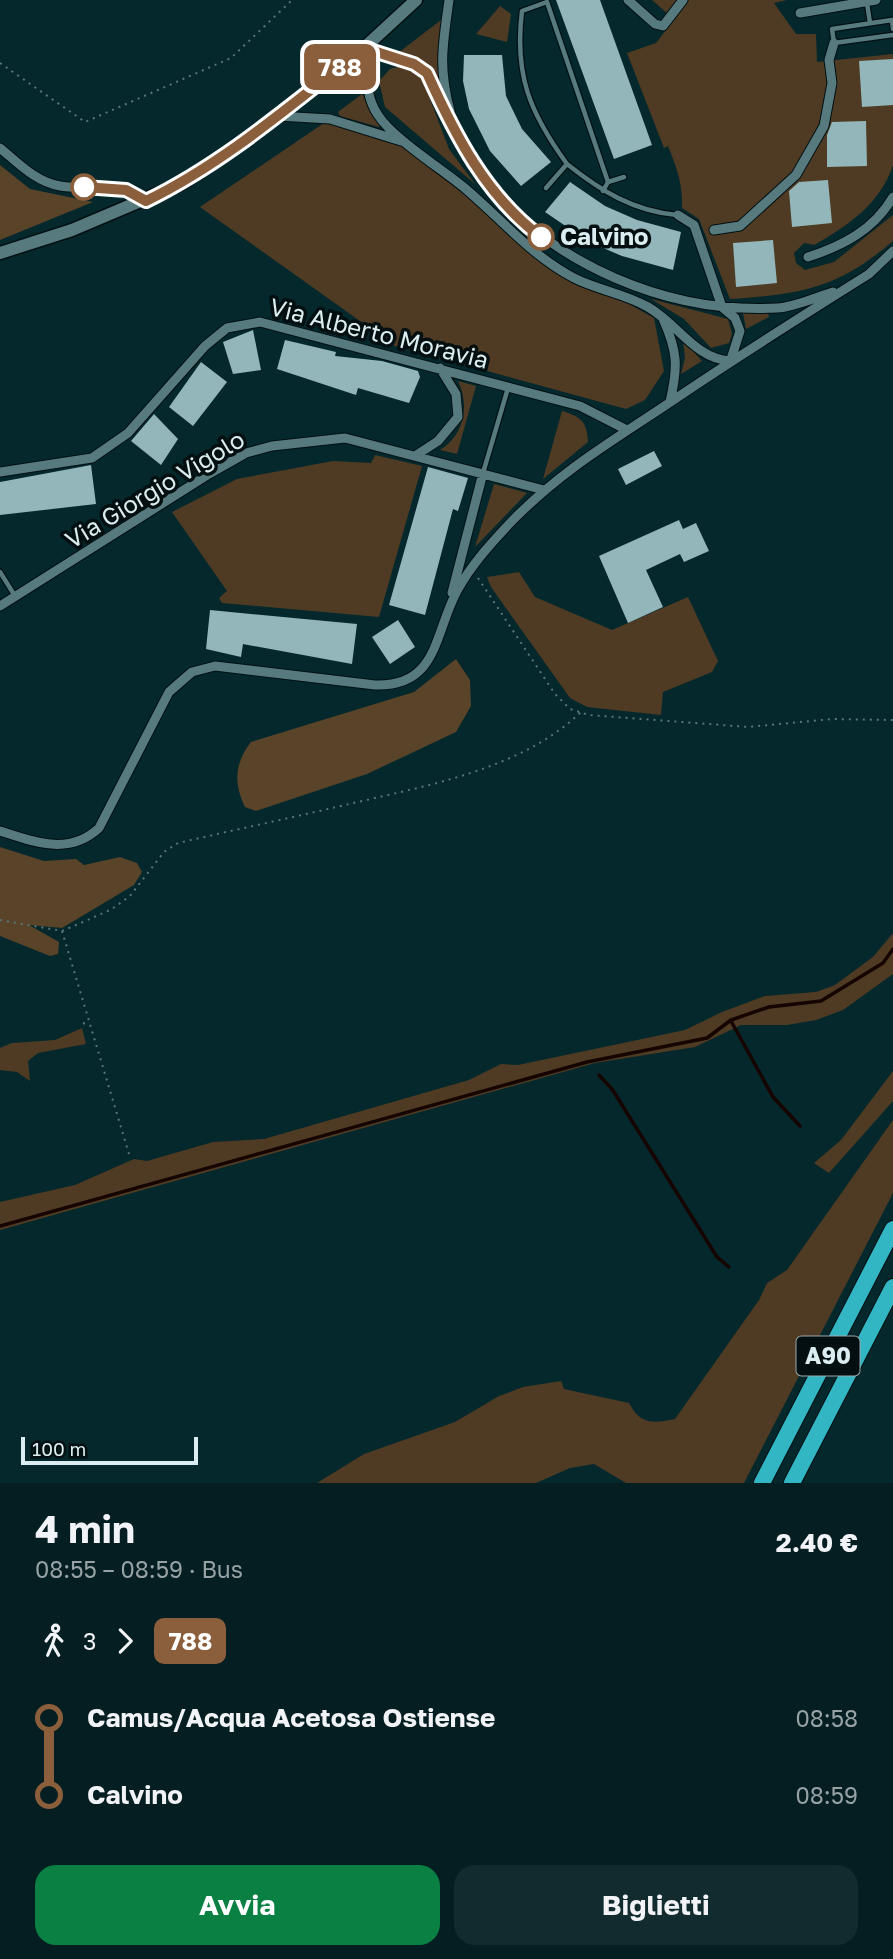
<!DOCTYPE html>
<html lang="it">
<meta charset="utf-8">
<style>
body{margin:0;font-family:"Golos Text",sans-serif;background:#122b2e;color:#f1f3f6;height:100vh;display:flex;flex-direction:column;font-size:26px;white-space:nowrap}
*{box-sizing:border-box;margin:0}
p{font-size:23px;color:#97a2a5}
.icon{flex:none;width:38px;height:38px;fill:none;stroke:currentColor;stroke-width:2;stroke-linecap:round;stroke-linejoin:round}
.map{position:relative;height:1483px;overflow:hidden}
.details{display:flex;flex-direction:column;background:#041e21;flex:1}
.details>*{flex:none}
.badge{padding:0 14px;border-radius:10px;font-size:24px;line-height:46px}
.scale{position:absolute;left:21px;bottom:18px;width:177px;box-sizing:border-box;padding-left:7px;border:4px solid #dbedf0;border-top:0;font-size:19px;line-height:24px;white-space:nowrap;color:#dbedf0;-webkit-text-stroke:5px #030f10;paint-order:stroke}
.map>.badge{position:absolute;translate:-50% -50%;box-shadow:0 0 0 4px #fff}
.legs{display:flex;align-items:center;gap:10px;height:77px;padding:0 35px;font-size:23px}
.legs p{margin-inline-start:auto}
.summary{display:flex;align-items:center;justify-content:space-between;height:119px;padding:0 35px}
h1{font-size:38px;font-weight:700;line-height:52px}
.primary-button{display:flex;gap:14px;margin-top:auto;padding:14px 35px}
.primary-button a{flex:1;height:80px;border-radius:21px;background:#0b8043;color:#fff;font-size:28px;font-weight:700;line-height:80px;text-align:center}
.primary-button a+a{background:#122b2e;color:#f1f3f6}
ul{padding:0 35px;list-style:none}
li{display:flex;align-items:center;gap:24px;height:77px;font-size:26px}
li i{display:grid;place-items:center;width:10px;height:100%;margin:0 9px;background:currentColor}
li i::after{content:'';width:18px;height:18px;margin:-9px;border:5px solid;border-radius:50%;background:#041e21}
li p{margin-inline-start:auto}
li:first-child i{background:linear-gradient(#0000 50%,currentColor 0)}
li:last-child i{background:linear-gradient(currentColor 50%,#0000 0)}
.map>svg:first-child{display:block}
</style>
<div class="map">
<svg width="893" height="1483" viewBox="0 0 893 1483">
<rect width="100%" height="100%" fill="#05282c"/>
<!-- green -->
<path fill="#4f3b23" d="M652 0H678L668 14Z
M689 0H787L774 3 796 34H816L817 62 893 54V165C881 203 848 226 814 245L804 243 794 253 796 263 805 270 834 262 893 215V241C837 289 802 294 730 299L699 219 682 208C683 185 677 168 668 146L664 148 627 53 656 43Z
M500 6 511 14 507 42 476 34Z
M441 20 439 88C432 64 422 58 398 53Z
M400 66 417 71 422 78 449 149 475 184 385 107 379 81 390 69Z
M362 94 381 124 379 127 340 116 338 112Z
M330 119 420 151 529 248 654 318 664 371 645 400 626 409 395 346 200 207Z
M651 299 728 319 732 334 729 343 711 348 684 319Z
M768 312 769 317 746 329 743 313Z
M683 340 702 361 681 374 685 358Z
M458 381 476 386 457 454 440 450C464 435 470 406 458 381Z
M562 411C582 417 587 422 588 442L543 479Z
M375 455 422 466 379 617 222 603 219 598 227 591 172 512 237 479 333 461 371 463Z
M494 484 527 493 475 547Z
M519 572 535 597 612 630 688 597 718 661 712 672 663 692 661 715 587 707 570 698 491 587 487 577Z
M893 933V974L843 1010 816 1020 787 1025H741L695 1047 595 1063 0 1230V1202L75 1185 134 1159 147 1161 213 1142 264 1139 469 1080 501 1064 518 1065 685 1030 722 1012 765 996 816 992 835 985 873 957Z
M82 1028 86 1044 38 1053 28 1061 30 1081 17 1072 0 1070V1048L12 1043 55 1040Z
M893 1071V1101L829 1173 814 1163 841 1140Z
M893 1120V1193L744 1483H626L594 1464 570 1468 536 1483H317L364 1454 455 1422 499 1396 523 1387 561 1381 564 1389 629 1403C640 1424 652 1424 675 1419L759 1300 767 1283 787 1270Z"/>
<!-- forest -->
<path fill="#594329" d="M0 165 30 189 93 202 0 240Z
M456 659 470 680 471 706 456 732 367 774 256 811 245 807C233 782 235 763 251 742L414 692Z
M0 847 44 861 76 859 84 865 120 857 137 863 142 872 134 885 62 928 29 925 59 942 58 954 50 956 0 936Z"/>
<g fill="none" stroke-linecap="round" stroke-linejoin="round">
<!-- stream -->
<path stroke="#150400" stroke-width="3.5" d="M731 1021 773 1097 800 1126
M599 1075 612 1089 717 1257 729 1267
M0 1226 587 1062 707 1038 731 1020 769 1007 821 1001 883 963 893 949"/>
</g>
<!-- building -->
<path fill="#92b6ba" d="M556 0H600L652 145 614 159Z
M464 55H502L506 96 522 129 551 162 521 186 490 151 469 109 463 81Z
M893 59V105L862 107 859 61Z
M866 121 867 166 827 167V135L832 122Z
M828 180 832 223 792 227 789 191 799 182Z
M570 182 605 206 637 220 681 232 673 270 622 256 589 242 545 212Z
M773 240 777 283 736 287 733 243Z
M253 330 261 370 233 374 223 342Z
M285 340 336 352 335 356 382 361 418 371 420 377 409 403 358 388 356 395 277 369Z
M201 362 227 382 193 426 169 407Z
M154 414 178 439 161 465 131 441Z
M654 451 662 466 626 485 618 469Z
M91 465 96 504 0 515V482Z
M428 467 468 478 458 511 453 509 425 615 389 605Z
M679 520 683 529 696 523 709 551 684 562 680 554 646 570 663 607 628 623 599 556Z
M210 610 357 624 352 664 243 644 241 657 206 649Z
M398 620 415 647 390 664 372 637Z"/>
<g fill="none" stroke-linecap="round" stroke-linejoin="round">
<defs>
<path id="lane" d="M867 3 870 23
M893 29 892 20 832 29 834 43 893 35
M567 164C530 113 514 75 522 11L547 2 608 182 603 191
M608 182 624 177
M546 188 567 164C601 191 633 211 677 215
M483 473 508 388
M0 572 15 596"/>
<path id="street" d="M449 0C443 45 438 66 450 111
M628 0 655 24 663 26 683 0
M800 13 876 0
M277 116 330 119 401 141
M0 148C18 163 36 182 60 186 89 191 121 182 146 200
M678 215 694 225 722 307 735 318 740 331 731 359
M714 230 740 226 796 175 824 126 832 83 829 60 834 43
M808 257C842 246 874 230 893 197
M663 319C678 352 678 367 670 402
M730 361C694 358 679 325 648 307 625 294 598 290 574 278 532 256 502 220 467 190 445 171 392 138 378 115 365 97 366 70 364 48L414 64 427 73C440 101 466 160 484 182 555 265 667 314 777 308 795 307 816 297 833 292
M418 454 438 441 458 417 456 394 440 368
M0 472 92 458 128 433 205 346 227 328 260 322 580 406 627 430
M452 593 483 473
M0 606 209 474 246 453 272 446 345 438 544 490
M0 831C34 842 69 856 99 828L169 692 192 672 215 666 375 685C438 687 434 634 457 591 471 565 492 542 512 521 562 470 611 442 669 403 735 358 802 316 869 274L893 251"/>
<path id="secondary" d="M0 253 72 230 183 183 251 136 364 48 416 0"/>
<path id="highway" d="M762 1483 893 1229
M792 1483 893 1287"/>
</defs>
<!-- lane casing -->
<use href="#lane" stroke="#001013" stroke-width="7"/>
<!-- street casing -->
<use href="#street" stroke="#001013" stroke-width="11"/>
<!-- secondary casing -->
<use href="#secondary" stroke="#001013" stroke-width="15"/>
<!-- highway casing -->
<use href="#highway" stroke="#001013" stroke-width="18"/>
<!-- path -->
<path stroke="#597679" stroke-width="2" stroke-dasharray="2 5" stroke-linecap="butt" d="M0 63 85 122 231 58 292 0
M478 578 555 694 570 709 589 715 748 727 832 719 893 720
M0 920 62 931 83 922 112 909 130 896 164 852 178 843C234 830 290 818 345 805 424 786 521 770 581 712
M62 931 129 1154
M83 1023 91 1026"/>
<!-- lane -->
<use href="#lane" stroke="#577a7e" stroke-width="4.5"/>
<!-- street -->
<use href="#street" stroke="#577a7e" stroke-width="9"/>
<!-- secondary -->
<use href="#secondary" stroke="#577a7e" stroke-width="12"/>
<!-- highway -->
<use href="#highway" stroke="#32b6c4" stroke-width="16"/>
</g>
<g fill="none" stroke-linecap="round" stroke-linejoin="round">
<defs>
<path id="line-1" d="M84 187 126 190 146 201C226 162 293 103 364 48L414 64 427 73C455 135 486 196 541 237"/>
</defs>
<!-- line-1 casing -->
<use href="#line-1" stroke="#fff" stroke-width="16"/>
<!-- line-1 -->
<use href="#line-1" stroke="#8b5e3c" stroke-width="10"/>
</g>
<!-- markers -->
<g fill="#fff" stroke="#8b5e3c" stroke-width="3.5">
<circle cx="84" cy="187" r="12"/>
<circle cx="541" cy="237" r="12"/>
</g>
<g text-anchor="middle" stroke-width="7" stroke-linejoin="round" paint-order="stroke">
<!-- shield labels -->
<rect fill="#030f10" stroke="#9aaaad" stroke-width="2" x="796.5" y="1336.5" width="63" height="39" rx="5"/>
<g font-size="23" font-weight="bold" fill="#dbedf0">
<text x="828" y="1364">A90</text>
</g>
<!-- stop labels -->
<g font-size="24" font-weight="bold" fill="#dbedf0" stroke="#030f10" text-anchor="start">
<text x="560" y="245">Calvino</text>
</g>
<!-- street labels -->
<g font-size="24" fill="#dbedf0" stroke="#030f10">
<text transform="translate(379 334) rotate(14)" y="8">Via Alberto Moravia</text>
<text transform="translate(155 490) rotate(-31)" y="8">Via Giorgio Vigolo</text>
</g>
</g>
</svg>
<div class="scale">100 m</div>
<b class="badge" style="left:340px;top:67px;background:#8b5e3c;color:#fff">788</b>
</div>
<section class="details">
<div class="summary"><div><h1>4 min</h1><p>08:55 – 08:59 · Bus</p></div><b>2.40 €</b></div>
<div class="legs"><svg class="icon" aria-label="walk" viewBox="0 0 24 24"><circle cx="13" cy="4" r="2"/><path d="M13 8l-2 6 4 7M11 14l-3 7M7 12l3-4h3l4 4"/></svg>3<svg class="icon" aria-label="forward" viewBox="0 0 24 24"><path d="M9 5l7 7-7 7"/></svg><b class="badge" style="background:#8b5e3c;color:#fff">788</b></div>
<ul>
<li><i style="color:#8b5e3c"></i><b>Camus/Acqua Acetosa Ostiense</b><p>08:58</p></li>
<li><i style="color:#8b5e3c"></i><b>Calvino</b><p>08:59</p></li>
</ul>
<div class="primary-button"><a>Avvia</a><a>Biglietti</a></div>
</section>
